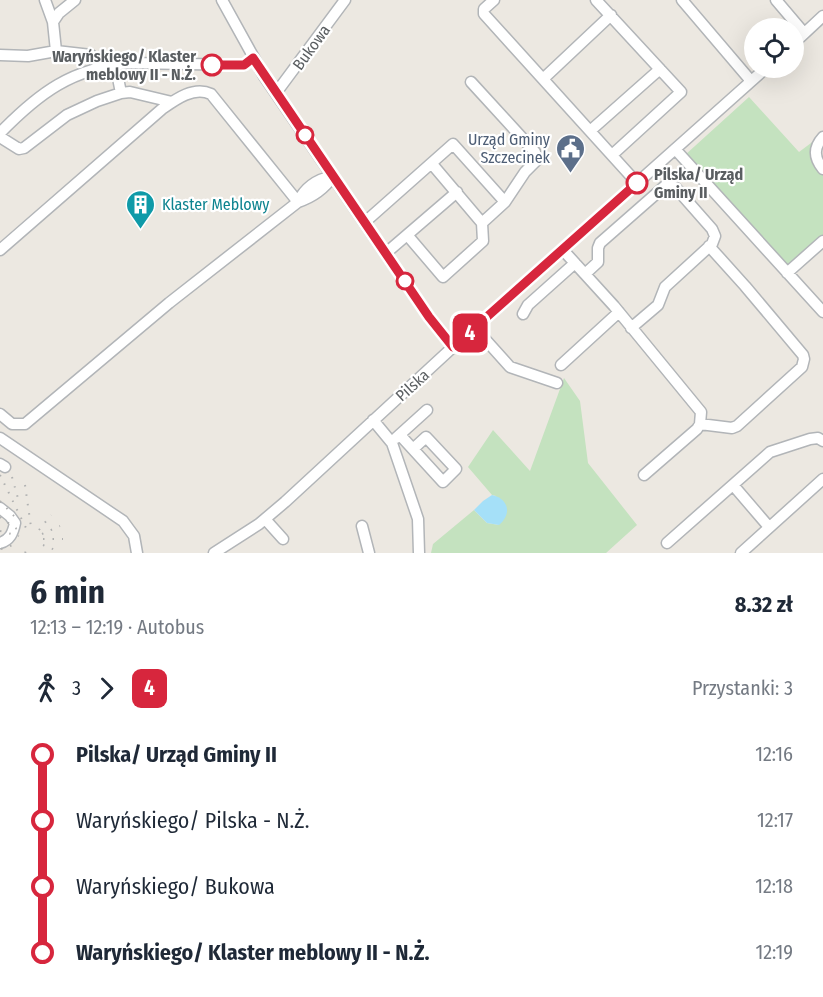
<!DOCTYPE html>
<html lang="pl">
<meta charset="utf-8">
<style>
body{margin:0;font-family:"Fira Sans Condensed",sans-serif;background:#f6f6f7;color:#1f2937;height:100vh;display:flex;flex-direction:column;font-size:22px;white-space:nowrap}
*{box-sizing:border-box;margin:0}
p{font-size:20px;color:#747a83}
.icon{flex:none;width:33px;height:33px;fill:none;stroke:currentColor;stroke-width:2;stroke-linecap:round;stroke-linejoin:round}
.map{position:relative;height:553px;overflow:hidden}
.details{display:flex;flex-direction:column;background:#fff;flex:1}
.details>*{flex:none}
.badge{padding:0 12px;border-radius:9px;font-size:21px;line-height:39px}
.controls{position:absolute;left:744px;top:18px;display:grid;gap:12px}
.controls a{display:grid;place-items:center;width:60px;height:60px;border-radius:50%;background:#fff;box-shadow:0 6px 24px #0002;font-size:30px}
.map>.badge{position:absolute;translate:-50% -50%;box-shadow:0 0 0 3px #fff}
.legs{display:flex;align-items:center;gap:9px;height:66px;padding:0 30px;font-size:20px}
.legs p{margin-inline-start:auto}
.head{display:flex;align-items:center;justify-content:space-between;height:102px;padding:0 30px}
h1{font-size:33px;font-weight:700;line-height:45px}
ul{padding:0 30px;list-style:none}
li{display:flex;align-items:center;gap:21px;height:66px;font-size:22px}
li i{display:grid;place-items:center;width:9px;height:100%;margin:0 8px;background:currentColor}
li i::after{content:'';width:15px;height:15px;margin:-8px;border:4px solid;border-radius:50%;background:#fff}
li p{margin-inline-start:auto}
li:first-child i{background:linear-gradient(#0000 50%,currentColor 0)}
li:last-child i{background:linear-gradient(currentColor 50%,#0000 0)}
.map>svg:first-child{display:block}
</style>
<div class="map">
<svg width="823" height="553" viewBox="0 0 823 553">
<rect width="100%" height="100%" fill="#ece8e1"/>
<!-- green -->
<path fill="#c4e2bf" d="M749 97 799 152 815 140 816 166 823 175V236L788 268 685 155Z
M564 378 580 401 588 463 637 525 606 553H431L433 544 474 510 487 523 499 525 496 496 492 495 468 467 493 430 530 471Z"/>
<!-- water -->
<path fill="#a5e0f8" d="M492 495C509 499 512 514 499 525L487 523 474 510 483 501Z"/>
<g fill="none" stroke-linecap="round" stroke-linejoin="round">
<defs>
<path id="minor" d="M45 0 53 22
M75 0 59 13 53 22 56 51 91 55 101 67
M222 0 264 76 429 317 453 347
M494 0 484 9V14L637 183
M596 0 681 92 612 155
M682 0 751 81
M776 0 804 33
M794 43 823 16
M0 55 28 56 56 51
M112 65 117 73 121 93
M543 79 611 15
M276 93 345 0
M590 131 660 69
M0 133C39 93 72 68 130 63L244 65 253 58
M0 137 19 149 24 148 67 115 97 101 121 93 130 92 172 102
M823 137C813 148 814 158 823 169
M675 149 823 312
M432 164 482 223
M298 202C305 187 318 179 333 176
M298 202C313 197 325 188 333 176
M365 222 453 144 505 202
M408 236 443 277 483 241 482 223 505 202 525 172 536 161 535 152 471 82
M0 250 162 109C176 99 194 86 211 94L298 202 169 303 25 424H12L0 414
M563 250 614 306 701 412 700 424 697 429 644 475
M386 253 457 192
M787 273 823 241
M585 274 598 262V248L600 243 665 186 668 185 675 187 712 229 715 236 712 244 665 287 658 305 631 328
M523 314 528 305 575 263
M475 328 510 367 557 383
M561 365 619 312
M373 420 392 443 418 519 419 553
M700 424 732 428 737 426 802 367 804 359 803 355 745 286 709 246
M400 435 443 482 456 469 426 437 413 449
M0 438 123 521 134 536 137 553
M396 438 427 410
M0 464 5 467
M733 485 769 527
M0 508 10 516 15 523C13 533 10 540 0 543
M265 519 283 539
M362 526 369 553
M667 543 770 452 810 439 818 438 823 441
M214 553 259 524 285 502 453 347 766 68
M741 553 823 479"/>
</defs>
<!-- minor casing -->
<use href="#minor" stroke="#b2b5b8" stroke-width="13"/>
<!-- minor -->
<use href="#minor" stroke="#fff" stroke-width="10"/>
<!-- rail -->
<path stroke="#b0b1b1" stroke-width="2" stroke-dasharray="1.5 8" stroke-linecap="butt" d="M0 475 26 528
M12 477 19 502
M25 485 31 527
M0 501 15 517
M0 517 21 532
M39 530 51 515
M0 531 19 536
M42 534 60 526
M43 539H63
M43 545 60 552
M1 549 19 543
M25 553 26 551"/>
</g>
<g fill="none" stroke-linecap="round" stroke-linejoin="round">
<defs>
<path id="line-1" d="M212 65H244L253 58 429 317 453 347 637 183"/>
</defs>
<!-- line-1 casing -->
<use href="#line-1" stroke="#fff" stroke-width="14"/>
<!-- line-1 -->
<use href="#line-1" stroke="#d7263d" stroke-width="9"/>
</g>
<!-- icons -->
<defs>
<symbol id="civic-pin" viewBox="-11 -11 22 30"><path d="M0 17L-7.5 6A9.5 9.5 0 1 1 7.5 6Z" fill="#5c6f8a" stroke="#fff"/><path d="M-.6-6.5H3V-4.5H.6V-3L4-1V1h2V6H-6V1h2V-1L-.6-3ZM-1.2 2.5V6h2.4V2.5Z" fill="#fff"/></symbol>
<symbol id="building-pin" viewBox="-11 -11 22 30"><path d="M0 17L-7.5 6A9.5 9.5 0 1 1 7.5 6Z" fill="#0f9aa8" stroke="#fff"/><path d="M-4-6H4V6H1V3H-1V6H-4ZM-2.5-4.3h1.7v1.8h-1.7ZM.8-4.3h1.7v1.8H.8ZM-2.5-1h1.7V.8h-1.7ZM.8-1h1.7V.8H.8Z" fill="#fff"/></symbol>
</defs>
<g fill-rule="evenodd">
<use href="#civic-pin" x="554" y="132" width="33" height="45"/>
<use href="#building-pin" x="124" y="188" width="33" height="45"/>
</g>
<!-- markers -->
<g fill="#fff" stroke="#d7263d" stroke-width="3">
<circle cx="212" cy="65" r="10"/>
<circle cx="305" cy="135" r="8"/>
<circle cx="637" cy="183" r="10"/>
<circle cx="405" cy="281" r="8"/>
</g>
<g text-anchor="middle" stroke-width="4.5" stroke-linejoin="round" paint-order="stroke">
<!-- street labels -->
<g font-size="16" fill="#5a5e61" stroke="#fff">
<text transform="translate(311 47) rotate(-54)" y="6">Bukowa</text>
<text transform="translate(412 385) rotate(-42)" y="6">Pilska</text>
</g>
<!-- stop labels -->
<g font-size="16" font-weight="bold" fill="#5a5e61" stroke="#fff" text-anchor="end">
<text x="196" y="62">Waryńskiego/ Klaster<tspan x="196" dy="18">meblowy II - N.Ż.</tspan></text>
<text x="654" y="180" text-anchor="start">Pilska/ Urząd<tspan x="654" dy="18">Gminy II</tspan></text>
</g>
<!-- service labels -->
<g font-size="16" fill="#4e5e75" stroke="#fff" text-anchor="end">
<text x="550" y="145">Urząd Gminy<tspan x="550" dy="18">Szczecinek</tspan></text>
</g>
<!-- culture labels -->
<g font-size="16" fill="#0d838f" stroke="#fff" text-anchor="start">
<text x="162" y="210">Klaster Meblowy</text>
</g>
</g>
</svg>
<div class="controls">
<a><svg class="icon" aria-label="locate" viewBox="0 0 24 24"><circle cx="12" cy="12" r="6"/><path d="M12 2v4M12 18v4M2 12h4M18 12h4"/></svg></a>
</div>
<b class="badge" style="left:470px;top:333px;background:#d7263d;color:#fff">4</b>
</div>
<section class="details">
<div class="head"><div><h1>6 min</h1><p>12:13 – 12:19 · Autobus</p></div><b>8.32 zł</b></div>
<div class="legs"><svg class="icon" aria-label="walk" viewBox="0 0 24 24"><circle cx="13" cy="4" r="2"/><path d="M13 8l-2 6 4 7M11 14l-3 7M7 12l3-4h3l4 4"/></svg>3<svg class="icon" aria-label="forward" viewBox="0 0 24 24"><path d="M9 5l7 7-7 7"/></svg><b class="badge" style="background:#d7263d;color:#fff">4</b><p>Przystanki: 3</p></div>
<ul>
<li><i style="color:#d7263d"></i><b>Pilska/ Urząd Gminy II</b><p>12:16</p></li>
<li><i style="color:#d7263d"></i><span>Waryńskiego/ Pilska - N.Ż.</span><p>12:17</p></li>
<li><i style="color:#d7263d"></i><span>Waryńskiego/ Bukowa</span><p>12:18</p></li>
<li><i style="color:#d7263d"></i><b>Waryńskiego/ Klaster meblowy II - N.Ż.</b><p>12:19</p></li>
</ul>
</section>
